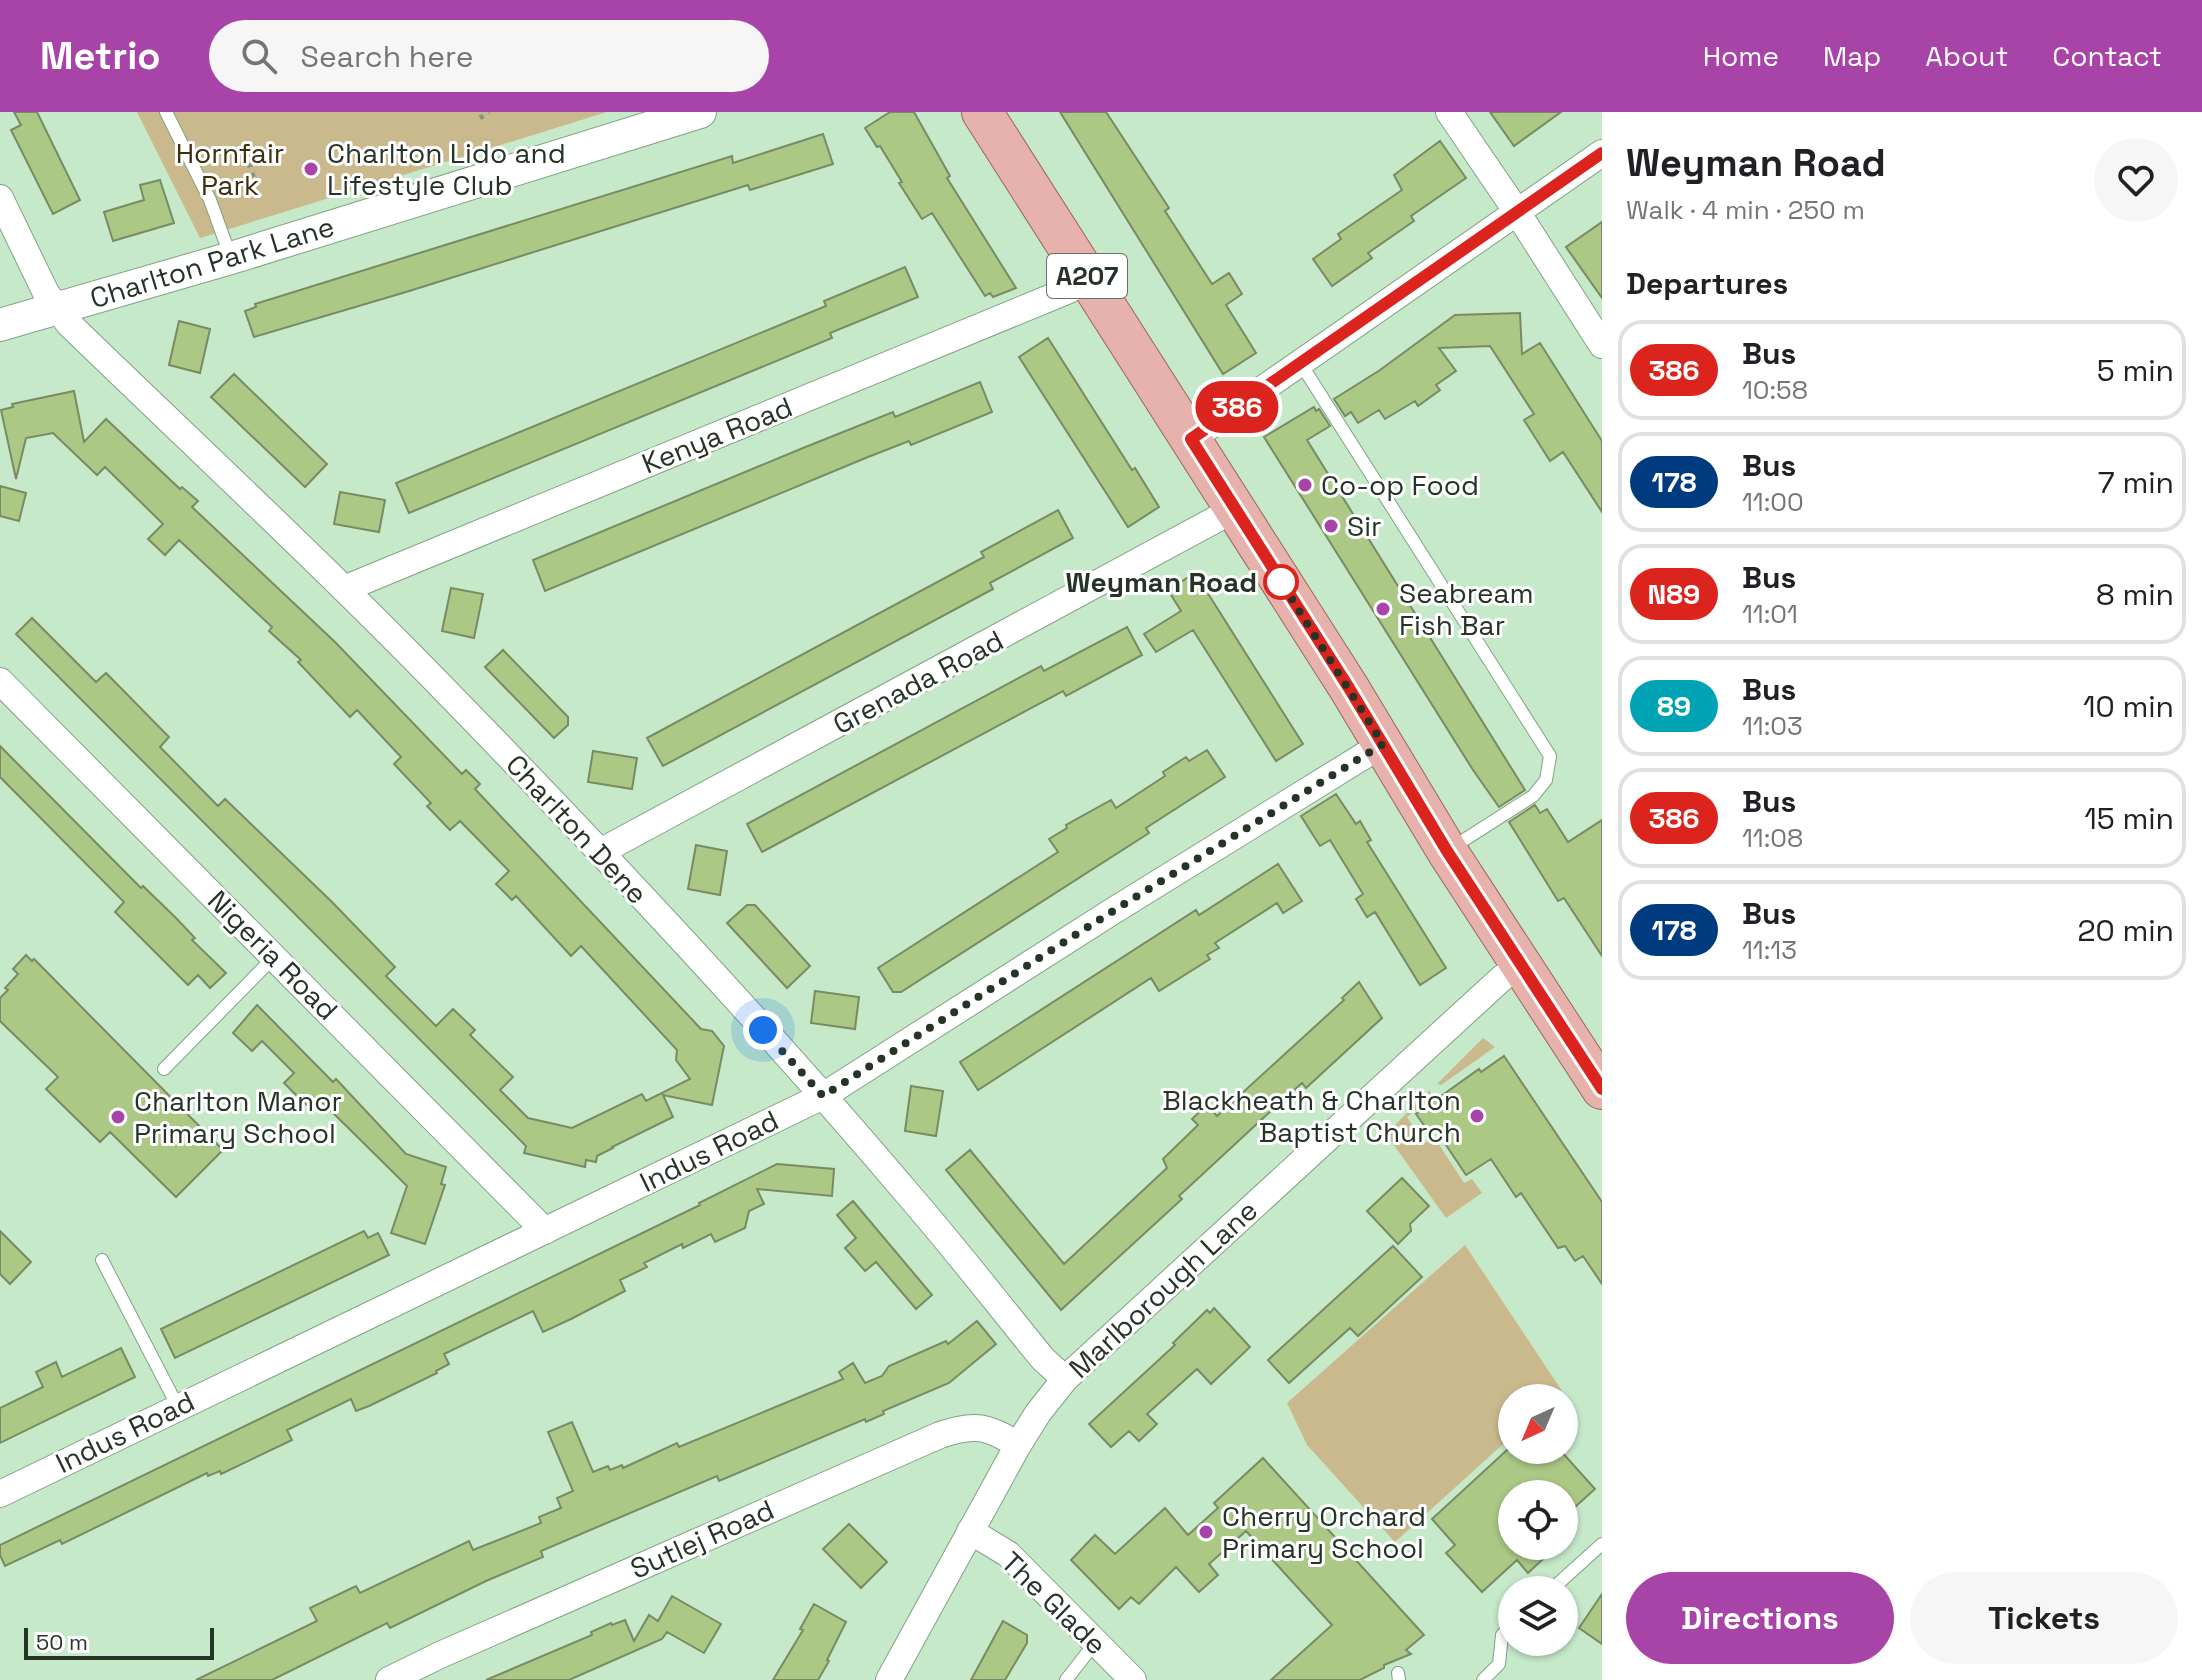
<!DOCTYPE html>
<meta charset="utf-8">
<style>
body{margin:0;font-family:"Space Grotesk",sans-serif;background:#f6f6f6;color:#202124;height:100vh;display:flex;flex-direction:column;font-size:30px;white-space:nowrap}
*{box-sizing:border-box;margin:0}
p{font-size:26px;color:#757577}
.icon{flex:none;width:44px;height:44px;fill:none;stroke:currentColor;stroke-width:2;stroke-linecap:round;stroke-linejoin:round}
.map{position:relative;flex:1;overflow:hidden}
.drawer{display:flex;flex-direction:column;background:#fff;width:600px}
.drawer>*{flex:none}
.badge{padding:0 16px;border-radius:26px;font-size:28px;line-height:52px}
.needle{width:52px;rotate:224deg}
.controls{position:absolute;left:1498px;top:1272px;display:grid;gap:16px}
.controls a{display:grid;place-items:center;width:80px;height:80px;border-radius:50%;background:#fff;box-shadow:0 2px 6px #0004;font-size:40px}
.scale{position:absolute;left:24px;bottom:20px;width:190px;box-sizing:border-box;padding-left:8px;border:4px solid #263428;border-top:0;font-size:22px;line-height:28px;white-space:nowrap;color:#263428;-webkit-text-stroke:6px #fff;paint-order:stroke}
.you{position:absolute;width:40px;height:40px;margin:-20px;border:6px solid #fff;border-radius:50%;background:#1a73e8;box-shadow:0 0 0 12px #1a73e833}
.map>.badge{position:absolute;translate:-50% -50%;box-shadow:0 0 0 4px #fff}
h2{padding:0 24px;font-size:30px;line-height:72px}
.round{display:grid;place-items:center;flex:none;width:84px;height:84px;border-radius:42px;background:#f6f6f6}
.overview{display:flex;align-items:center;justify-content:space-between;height:136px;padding:0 24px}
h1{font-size:38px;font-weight:800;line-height:60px}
.action{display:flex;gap:16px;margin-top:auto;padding:16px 24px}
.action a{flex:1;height:92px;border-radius:48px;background:#a843a8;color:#fff;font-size:32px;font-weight:800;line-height:92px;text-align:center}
.action a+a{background:#f6f6f6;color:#202124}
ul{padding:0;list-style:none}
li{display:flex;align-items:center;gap:24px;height:100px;margin:0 16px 12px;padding:0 8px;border:4px solid #e0e0e0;border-radius:24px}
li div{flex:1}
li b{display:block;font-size:30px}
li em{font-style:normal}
li .badge{min-width:88px;font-weight:700;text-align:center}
header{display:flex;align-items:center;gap:48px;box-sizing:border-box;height:112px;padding:0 40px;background:#a843a8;color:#fff}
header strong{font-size:38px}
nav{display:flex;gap:44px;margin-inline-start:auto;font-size:28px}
.search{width:560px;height:72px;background:#f6f6f6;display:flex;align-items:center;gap:20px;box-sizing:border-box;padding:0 28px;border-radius:44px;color:#757577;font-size:30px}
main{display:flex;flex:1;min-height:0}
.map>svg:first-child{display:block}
</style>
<header>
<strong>Metrio</strong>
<div class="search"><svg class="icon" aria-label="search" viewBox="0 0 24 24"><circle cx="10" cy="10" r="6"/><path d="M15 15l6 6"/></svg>Search here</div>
<nav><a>Home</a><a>Map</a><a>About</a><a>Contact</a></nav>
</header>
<main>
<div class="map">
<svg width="1602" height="1568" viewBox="0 0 1602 1568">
<rect width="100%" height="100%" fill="#c5e9c9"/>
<!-- green -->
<path fill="#cbb98e" d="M137 0H607L200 126Z
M1483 926 1495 935 1441 973 1437 972Z
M1430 978 1431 986 1407 1005 1424 1031 1434 1025 1464 1071 1472 1067 1482 1081 1446 1106 1386 1022Z
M1465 1133 1562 1279 1555 1286H1512V1324L1395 1430 1307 1333 1287 1291Z"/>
<!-- building -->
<path fill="#abc885" stroke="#798a64" stroke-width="2" d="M14 0H37L80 88 53 102 11 18 21 13Z
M890 0H914L950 64 947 66 1016 176 993 185 990 181 985 184 932 101 922 107 899 71 902 70 880 34 877 35 865 16Z
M1060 0H1106L1169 96 1165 99 1212 172 1229 161 1242 182 1226 193 1256 241 1223 262Z
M1490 0H1561L1514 34Z
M823 22 833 52 750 78 748 73 406 180 254 225 245 199 256 195 255 192 732 44 733 51Z
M1440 29 1466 66 1411 104 1414 109 1368 141 1372 146 1332 174 1313 147 1341 127 1338 122 1402 78 1394 63Z
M160 68 174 111 113 129 104 100 144 88 140 73Z
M1602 110V186L1566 135Z
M905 155 918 185 830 221 832 226 409 401 396 371 826 194 824 189Z
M1520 201 1522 242 1540 231 1602 329V400L1563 340 1550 349 1524 308 1534 302 1490 234 1439 236 1456 259 1436 273 1440 278 1418 294 1415 289 1385 307 1379 298 1358 311 1351 300 1345 304 1334 287 1380 258 1455 203Z
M179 209 210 217 200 261 169 253Z
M1048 226 1132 358 1135 356 1159 395 1128 415 1019 245Z
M234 262 327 352 305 375 211 285Z
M980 270 992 300 911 333 909 329 868 345 545 479 533 448 803 336 893 300 895 305Z
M74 279 84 330 106 307 180 377 182 375 198 389 192 395 335 530 462 662 466 658 480 672 475 677 701 917 712 919 724 934 712 993 663 983 673 1005 612 1035 613 1036 597 1044 596 1050 586 1048 585 1055 524 1041 526 1034 16 522 32 506 96 570 106 561 169 625 160 635 218 694 225 687 332 790 395 855 386 864 436 914 453 897 475 918 470 923 513 965 500 978 528 1006 572 1016 642 982 646 989 690 967 676 948 677 938 581 834 571 844 516 784 512 788 496 772 509 759 460 709 450 718 427 694 431 691 394 652 401 645 357 598 350 605 298 550 301 548 269 519 272 515 179 428 165 443 148 427 163 412 105 355 97 363 53 321 26 326 16 367 1 298 13 295 12 292Z
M1314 295 1316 299 1319 297 1330 314 1307 328 1525 678 1499 695 1473 658 1264 325Z
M0 374 26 381 19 409 0 404Z
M340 380 385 388 379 420 334 412Z
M1058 398 1073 426 990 471 993 477 663 654 647 626 984 445 981 440Z
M1195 461 1303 632 1276 649 1193 518 1156 540 1144 522 1181 499 1168 478Z
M451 476 483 482 474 526 442 519Z
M1127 515 1142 543 1066 584 1063 579 762 740 747 712 1041 554 1044 559Z
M503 538 568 605V613L554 626 485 555Z
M0 634 141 776 143 774 176 806 195 826 192 828 226 861 210 876 198 863 188 873 115 800 124 790 0 665Z
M1207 638 1225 665 1146 716 1149 721 901 880H893L878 856 1058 740 1049 727 1067 716 1066 713 1111 688 1116 696 1165 664 1163 660 1186 645 1189 649Z
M593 639 637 646 632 677 588 670Z
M1336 682 1356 712 1360 709 1371 728 1367 730 1446 856 1420 873 1375 800 1367 805 1356 787 1363 782 1330 728 1320 734 1301 704Z
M1535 693 1540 701 1547 697 1568 730 1602 708V844L1564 786 1558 789 1509 710Z
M696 733 727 739 720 783 688 777Z
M1278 752 1302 789 1283 801 1277 791 1215 831 1219 836 1207 843 1210 847 1159 879 1151 866 978 978 960 950 1196 798 1199 803Z
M747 793H755L810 854 787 876 727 811Z
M26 843 32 849 34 847 223 1038 176 1085 110 1020 100 1030 46 977 58 965 0 909V886L8 878 5 876 18 862 13 857Z
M1359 870 1382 906 1306 976 1302 971 1273 997 1179 1084 1182 1087 1061 1198 946 1058 970 1038 1064 1152 1167 1056 1163 1047 1198 1013 1192 1007 1207 993 1217 1004 1344 888 1342 886Z
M815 879 859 885 855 917 811 911Z
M257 893 333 970 336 967 406 1042 446 1055 441 1072 445 1073 425 1132 391 1121 407 1074 318 986 309 995 296 983 284 971 294 961 262 929 252 939 233 921Z
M1504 944 1602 1090V1172L1583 1144 1575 1149 1565 1134 1558 1136 1521 1081 1516 1085 1491 1047 1466 1063 1434 1015 1428 1019 1416 1002 1479 957 1481 960Z
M911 974 943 979 936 1024 905 1019Z
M777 1052 834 1057 832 1084 757 1077 764 1092 749 1099 745 1116 715 1130 711 1122 683 1136 682 1132 644 1151 647 1155 620 1168 625 1179 571 1207 543 1220 533 1199 444 1242 449 1252 436 1259 437 1261 369 1294 356 1299 351 1287 287 1318 292 1328 221 1362 220 1359 208 1364 207 1361 62 1432 60 1428 5 1454 0 1443V1433L700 1093 699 1091Z
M1402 1066 1429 1094 1410 1112 1411 1119 1398 1132 1367 1099Z
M853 1089 932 1183 916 1197 876 1150 865 1159 845 1136 856 1126 837 1103Z
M0 1119 31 1150 10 1172 0 1162Z
M364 1119 368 1126 378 1121 389 1143 175 1246 161 1217Z
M1393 1134 1422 1165 1358 1224 1350 1216 1289 1271 1268 1248Z
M1214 1196 1250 1235 1211 1272 1197 1257 1147 1302 1157 1312 1139 1329 1129 1319 1111 1335 1089 1312 1175 1233 1173 1231 1207 1198 1210 1201Z
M977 1209 996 1232 949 1271 883 1299 884 1302 866 1310 865 1307 719 1369 717 1364 541 1439 543 1445 486 1469 390 1516 387 1511 272 1568H196L317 1509 310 1496 356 1474 360 1481 469 1429 473 1438 541 1411 539 1405 561 1396 557 1386 573 1379 548 1320 572 1310 593 1360 608 1354 610 1358 622 1353 623 1356 677 1331 679 1335 843 1267 839 1260 853 1251 865 1271 882 1264 889 1254 946 1229 948 1232Z
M121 1236 135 1265 0 1331V1296L43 1275 36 1260 56 1250 62 1265Z
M1507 1338H1560L1595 1377 1564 1405V1382H1512V1434H1557L1528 1461 1517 1448 1482 1480 1446 1441 1455 1433 1432 1407Z
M1263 1346 1424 1523 1406 1538 1411 1542 1384 1553V1556L1360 1568H1271L1332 1513 1246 1419 1209 1452 1218 1463 1199 1480 1176 1455 1139 1492 1131 1485 1119 1497 1071 1448 1095 1423 1115 1442 1165 1396 1188 1423 1218 1396 1214 1391Z
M849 1412 887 1450 861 1476 823 1437Z
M1602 1482V1532L1579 1516Z
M672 1484 721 1512 704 1541 667 1520 662 1527 569 1568H486L592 1523 591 1520 611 1511 612 1513 625 1508 634 1529 649 1503 658 1509Z
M814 1492 846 1510 827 1548 829 1549 818 1568H773L803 1518 800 1517Z
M1003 1509 1027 1523V1531L1005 1568H971Z"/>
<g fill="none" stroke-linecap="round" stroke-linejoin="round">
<defs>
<path id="service" d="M166 0 210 88 231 146
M1301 252 1550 644 1546 668 1533 684 1450 737
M164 957 275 844
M102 1148 178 1295
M1551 1478 1602 1432
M1398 1561 1399 1568
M1066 1568 1095 1531
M1483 1568 1499 1552 1502 1523 1512 1514"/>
<path id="minor" d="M1449 0 1517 100 1602 233
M0 86 46 181 69 212C193 332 318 448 438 571 599 736 758 905 907 1081 954 1135 998 1192 1043 1247L1065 1267
M1191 327 1602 41
M344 477 1069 178 1088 166
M0 569 545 1119
M600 740 1235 397
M0 1382 823 984 1113 799 1383 632
M970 1419 1008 1442 1133 1568
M389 1568 440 1543 940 1323C974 1311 988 1314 1018 1333
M889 1568 1018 1333 1038 1301 1065 1267 1502 866 1521 853"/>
<path id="tertiary" d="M0 213 231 146 700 0"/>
<path id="primary" d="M982 0 1349 576 1447 739 1602 977"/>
</defs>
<!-- service casing -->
<use href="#service" stroke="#80a283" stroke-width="14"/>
<!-- minor casing -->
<use href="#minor" stroke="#80a283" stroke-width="28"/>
<!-- tertiary casing -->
<use href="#tertiary" stroke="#80a283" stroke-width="34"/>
<!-- primary casing -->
<use href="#primary" stroke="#9a6559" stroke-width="42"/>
<!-- path -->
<path stroke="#7d9780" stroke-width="5" stroke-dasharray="4 6" stroke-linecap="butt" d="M480 6 489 0
M246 42 256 74"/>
<!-- service -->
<use href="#service" stroke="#fff" stroke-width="12"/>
<!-- minor -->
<use href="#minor" stroke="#fff" stroke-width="26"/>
<!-- tertiary -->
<use href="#tertiary" stroke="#fff" stroke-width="32"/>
<!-- primary -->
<use href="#primary" stroke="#e8b2ac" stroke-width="40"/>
</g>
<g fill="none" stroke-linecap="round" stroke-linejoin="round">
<defs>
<path id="line" d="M1602 41 1191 327 1349 576 1447 739 1602 977"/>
</defs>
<!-- line casing -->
<use href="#line" stroke="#fff" stroke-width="18"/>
<!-- line -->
<use href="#line" stroke="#dc241f" stroke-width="12"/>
<!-- walk -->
<path stroke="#263428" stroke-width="8" stroke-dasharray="0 14.4" d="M763 918 823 984 1113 799 1383 632 1281 470"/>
</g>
<!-- markers -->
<g fill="#a843a8" stroke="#fff" stroke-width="3">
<circle cx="311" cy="57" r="8"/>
<circle cx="1305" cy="373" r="8"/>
<circle cx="1331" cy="414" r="8"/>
<circle cx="1383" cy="497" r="8"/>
<circle cx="1477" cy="1004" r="8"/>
<circle cx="118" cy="1005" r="8"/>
<circle cx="1206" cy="1420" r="8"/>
</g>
<circle fill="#fff" stroke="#dc241f" stroke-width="4" cx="1281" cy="470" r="16"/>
<g text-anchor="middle" stroke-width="6" stroke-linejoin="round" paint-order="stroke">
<!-- shield labels -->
<rect fill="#fff" stroke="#677168" stroke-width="2" x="1047" y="142" width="80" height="44" rx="6"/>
<g font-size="26" font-weight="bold" fill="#263428">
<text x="1087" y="173">A207</text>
</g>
<!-- park labels -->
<g font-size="28" fill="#3c2f10" stroke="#fff">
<text x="230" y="51">Hornfair<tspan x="230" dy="32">Park</tspan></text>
</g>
<!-- poi labels -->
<g font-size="28" fill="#263428" stroke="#fff" text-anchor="start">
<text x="327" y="51">Charlton Lido and<tspan x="327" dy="32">Lifestyle Club</tspan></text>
<text x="1321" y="383">Co-op Food</text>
<text x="1347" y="424">Sir</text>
<text x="1399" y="491">Seabream<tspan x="1399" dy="32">Fish Bar</tspan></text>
<text x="1461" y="998" text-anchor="end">Blackheath &amp; Charlton<tspan x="1461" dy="32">Baptist Church</tspan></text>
<text x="134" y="999">Charlton Manor<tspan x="134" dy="32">Primary School</tspan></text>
<text x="1222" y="1414">Cherry Orchard<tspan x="1222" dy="32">Primary School</tspan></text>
</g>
<!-- street labels -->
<g font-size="28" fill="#263428" stroke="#fff">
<text transform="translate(212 150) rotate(-17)" y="10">Charlton Park Lane</text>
<text transform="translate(717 323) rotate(-22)" y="10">Kenya Road</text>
<text transform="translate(918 570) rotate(-28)" y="10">Grenada Road</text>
<text transform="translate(577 717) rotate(47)" y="10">Charlton Dene</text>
<text transform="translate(273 843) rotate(45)" y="10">Nigeria Road</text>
<text transform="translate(709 1039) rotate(-26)" y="10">Indus Road</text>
<text transform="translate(1163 1177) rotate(-43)" y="10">Marlborough Lane</text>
<text transform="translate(125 1320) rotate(-26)" y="10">Indus Road</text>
<text transform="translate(702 1427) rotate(-24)" y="10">Sutlej Road</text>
<text transform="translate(1054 1491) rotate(44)" y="10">The Glade</text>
</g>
<!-- stop labels -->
<g font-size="28" font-weight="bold" fill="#263428" stroke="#fff" text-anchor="end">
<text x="1257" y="480">Weyman Road</text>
</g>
</g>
</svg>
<div class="controls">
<a><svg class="needle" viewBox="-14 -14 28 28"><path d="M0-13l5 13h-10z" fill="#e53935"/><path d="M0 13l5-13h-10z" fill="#757577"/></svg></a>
<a><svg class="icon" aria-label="locate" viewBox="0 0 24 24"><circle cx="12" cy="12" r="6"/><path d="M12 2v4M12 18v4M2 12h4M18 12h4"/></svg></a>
<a><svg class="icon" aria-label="layers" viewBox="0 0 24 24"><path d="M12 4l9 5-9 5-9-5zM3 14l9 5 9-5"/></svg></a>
</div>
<div class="scale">50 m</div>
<div class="you" style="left:763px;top:918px"></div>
<b class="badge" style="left:1237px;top:295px;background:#dc241f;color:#fff">386</b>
</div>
<section class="drawer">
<div class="overview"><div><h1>Weyman Road</h1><p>Walk · 4 min · 250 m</p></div><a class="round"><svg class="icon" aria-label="heart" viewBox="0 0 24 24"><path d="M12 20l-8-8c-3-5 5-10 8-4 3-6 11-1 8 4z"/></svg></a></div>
<h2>Departures</h2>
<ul>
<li><span class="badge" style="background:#dc241f;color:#fff">386</span><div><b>Bus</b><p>10:58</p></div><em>5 min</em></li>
<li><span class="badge" style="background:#003b80;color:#fff">178</span><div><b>Bus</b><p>11:00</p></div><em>7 min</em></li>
<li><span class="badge" style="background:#dc241f;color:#fff">N89</span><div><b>Bus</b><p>11:01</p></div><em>8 min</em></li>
<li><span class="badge" style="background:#00a3b4;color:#fff">89</span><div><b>Bus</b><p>11:03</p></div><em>10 min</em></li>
<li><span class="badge" style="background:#dc241f;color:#fff">386</span><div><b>Bus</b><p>11:08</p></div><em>15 min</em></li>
<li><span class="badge" style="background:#003b80;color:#fff">178</span><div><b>Bus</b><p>11:13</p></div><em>20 min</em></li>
</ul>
<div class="action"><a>Directions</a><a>Tickets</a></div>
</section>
</main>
